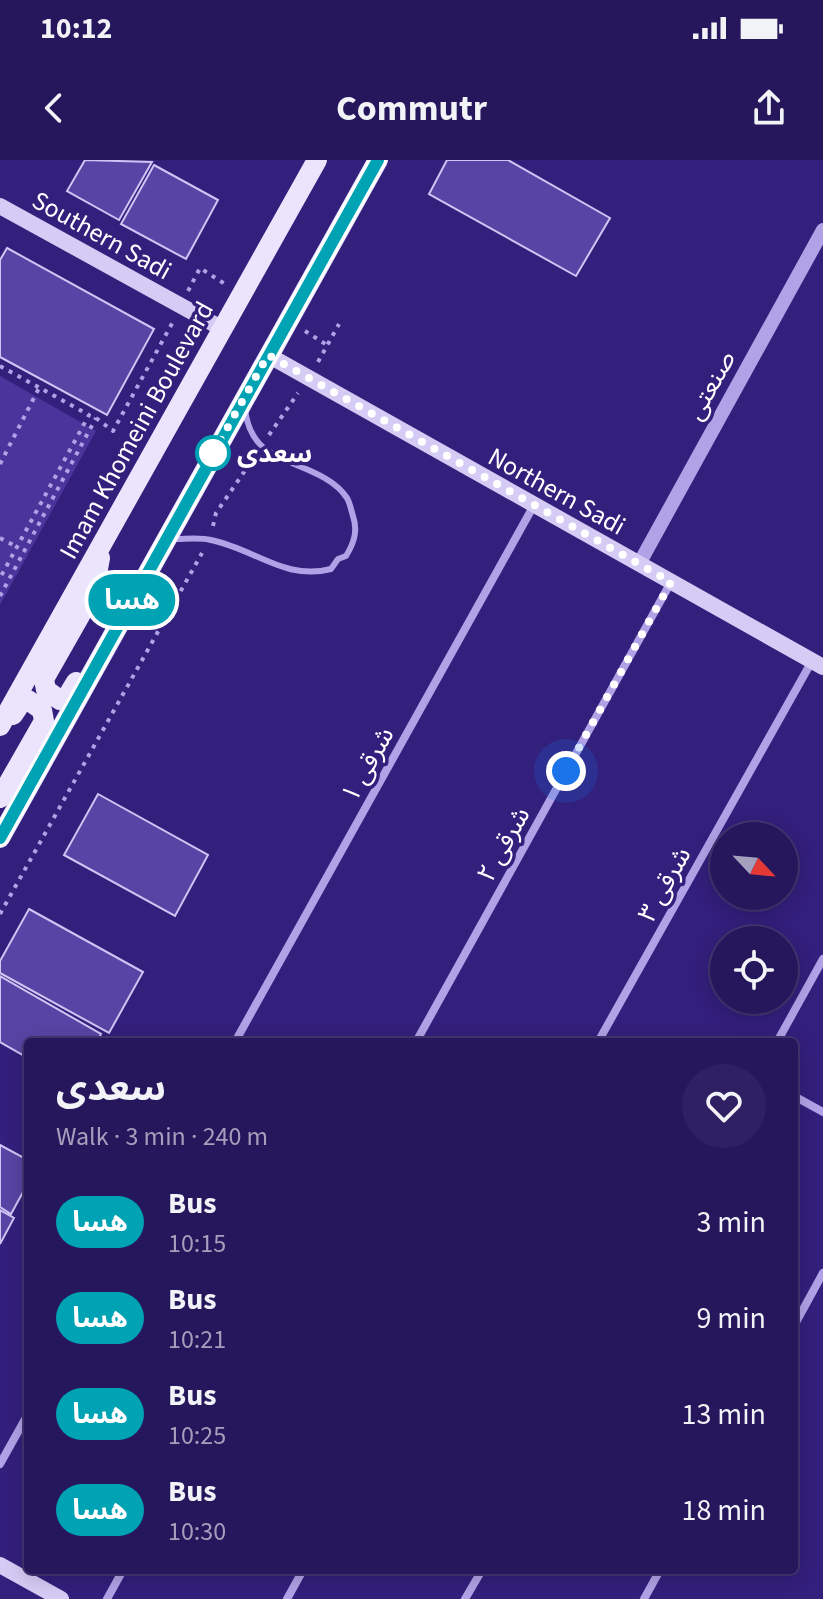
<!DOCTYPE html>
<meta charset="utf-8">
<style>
body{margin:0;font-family:"Source Sans 3","Noto Sans Arabic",sans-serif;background:#2e2063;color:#f1f3f6;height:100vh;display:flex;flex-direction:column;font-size:30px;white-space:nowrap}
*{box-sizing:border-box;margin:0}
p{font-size:26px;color:#a49fbc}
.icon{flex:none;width:44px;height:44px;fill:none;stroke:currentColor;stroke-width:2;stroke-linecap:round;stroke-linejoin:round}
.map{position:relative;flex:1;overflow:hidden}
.side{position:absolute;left:24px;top:878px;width:774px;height:536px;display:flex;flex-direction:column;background:#26175d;border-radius:8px;box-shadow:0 4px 20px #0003,0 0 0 2px #423672}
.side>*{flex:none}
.badge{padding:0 16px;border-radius:26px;font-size:28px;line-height:52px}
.needle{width:52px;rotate:116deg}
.fabs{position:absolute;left:710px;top:662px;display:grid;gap:16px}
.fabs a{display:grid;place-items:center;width:88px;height:88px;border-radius:50%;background:#26175d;box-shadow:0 4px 20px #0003,0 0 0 2px #423672;font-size:40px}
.you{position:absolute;width:40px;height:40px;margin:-20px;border:6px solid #fff;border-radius:50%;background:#1a73e8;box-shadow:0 0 0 12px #1a73e833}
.map>.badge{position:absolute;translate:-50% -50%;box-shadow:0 0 0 4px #fff}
.round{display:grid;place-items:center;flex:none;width:84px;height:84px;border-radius:42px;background:#2e2063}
.summary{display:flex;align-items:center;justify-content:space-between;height:136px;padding:0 32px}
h1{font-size:38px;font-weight:700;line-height:60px}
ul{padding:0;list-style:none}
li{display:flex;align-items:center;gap:24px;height:96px;padding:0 32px}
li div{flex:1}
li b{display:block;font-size:30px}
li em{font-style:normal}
li .badge{min-width:88px;font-weight:700;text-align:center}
.status{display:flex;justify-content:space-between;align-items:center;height:56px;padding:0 40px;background:#26175d;direction:ltr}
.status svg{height:22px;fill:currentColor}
header{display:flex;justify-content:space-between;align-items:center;height:104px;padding:0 32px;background:#26175d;font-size:36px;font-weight:700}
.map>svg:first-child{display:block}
</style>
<div class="status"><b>10:12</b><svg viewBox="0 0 49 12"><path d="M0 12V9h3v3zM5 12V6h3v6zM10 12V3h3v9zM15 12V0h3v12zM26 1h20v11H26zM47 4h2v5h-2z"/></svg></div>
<header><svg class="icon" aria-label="back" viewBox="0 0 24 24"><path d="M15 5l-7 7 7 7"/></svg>Commutr<svg class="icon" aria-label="share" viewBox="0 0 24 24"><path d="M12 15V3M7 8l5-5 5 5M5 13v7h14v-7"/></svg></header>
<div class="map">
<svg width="823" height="1439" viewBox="0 0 823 1439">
<rect width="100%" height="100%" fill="#331f7c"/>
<!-- green -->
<path fill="#4b359c" d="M0 216 96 271 0 445Z"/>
<!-- building -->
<path fill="#5844a4" stroke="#cfc5f5" stroke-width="2" d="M85 0 152 2 119 60 67 31Z
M447 0H508L610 58 576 116 429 34Z
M154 5 218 40 186 99 121 64Z
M7 88 154 169 107 255 0 197V100Z
M98 634 208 695 175 756 64 695Z
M29 749 143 812 109 873 0 813V801Z
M0 816 101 874 97 882H28V898L0 882Z
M0 985 28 1000V1023L11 1054 0 1047Z
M0 1050 14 1058 0 1084Z"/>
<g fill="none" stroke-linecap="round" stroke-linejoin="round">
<!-- path -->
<path stroke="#b0a2e7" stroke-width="4" stroke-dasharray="4 6" stroke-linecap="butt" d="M188 131 200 108 225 124
M305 171 327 185
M318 202 339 164
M0 206 89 255 0 418
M96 258 113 271 174 160
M269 275 298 233
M0 304 39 228
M213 366 216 353 255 296
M0 378 17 387
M0 436 96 258
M0 754 202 393"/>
<!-- service -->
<path stroke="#b0a2e7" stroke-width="6" d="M174 379C186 379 200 377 211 380 255 389 285 421 331 409L338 399 346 396C354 383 358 371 353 356 351 350 350 343 347 338 330 312 292 307 268 291 253 281 247 266 245 249"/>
<!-- minor -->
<path stroke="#b0a2e7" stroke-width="8" d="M235 882 534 345
M416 882 671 422
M598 882 812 501
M777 882 823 799
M794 936 823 952
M794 1166 823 1113
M0 1304 28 1254
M107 1439 123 1410
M287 1439 303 1410
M465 1439 482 1410
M644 1439 660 1410"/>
<!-- tertiary -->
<path stroke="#b0a2e7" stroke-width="14" d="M639 404 823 70"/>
<!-- secondary -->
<path stroke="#d5ccf5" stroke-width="16" d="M0 46 223 169
M268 195 823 507
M0 1405 61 1439"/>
<!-- primary -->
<path stroke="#eae4fd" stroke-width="20" d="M76 522 67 537 60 540 46 530 44 519 94 431 100 398
M0 566 317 0
M0 638 44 561 42 550 28 540 21 543 13 555
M0 678 378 0"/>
</g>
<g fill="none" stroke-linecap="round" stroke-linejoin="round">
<defs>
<path id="line" d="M0 678 378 0"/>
</defs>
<!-- line casing -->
<use href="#line" stroke="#fff" stroke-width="18"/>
<!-- line -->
<use href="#line" stroke="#00a3b4" stroke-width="12"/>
<!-- walk -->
<path stroke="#fff" stroke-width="8" stroke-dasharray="0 14.4" d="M213 293 210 299 268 195 671 422 566 611"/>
</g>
<!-- markers -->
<circle fill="#fff" stroke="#00a3b4" stroke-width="4" cx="213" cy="293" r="16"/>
<g text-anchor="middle" stroke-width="7" stroke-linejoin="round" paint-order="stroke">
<!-- street labels -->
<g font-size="26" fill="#fff" stroke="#331f7c">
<text transform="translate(102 75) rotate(29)" y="9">Southern Sadi</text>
<text transform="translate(710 225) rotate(-61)" y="9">صنعتی</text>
<text transform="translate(136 270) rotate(-61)" y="9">Imam Khomeini Boulevard</text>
<text transform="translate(557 331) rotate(29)" y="9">Northern Sadi</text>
<text transform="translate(367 604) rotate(-61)" y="9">۱ شرقی</text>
<text transform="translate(503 684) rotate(-61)" y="9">۲ شرقی</text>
<text transform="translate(664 724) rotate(-61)" y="9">۳ شرقی</text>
</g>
<!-- stop labels -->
<g font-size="26" font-weight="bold" fill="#fff" stroke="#331f7c" text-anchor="start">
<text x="237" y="302">سعدی</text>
</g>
</g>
</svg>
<div class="fabs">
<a><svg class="needle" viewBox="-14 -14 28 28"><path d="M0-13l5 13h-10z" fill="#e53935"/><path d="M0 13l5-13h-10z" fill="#a49fbc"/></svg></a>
<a><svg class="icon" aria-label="locate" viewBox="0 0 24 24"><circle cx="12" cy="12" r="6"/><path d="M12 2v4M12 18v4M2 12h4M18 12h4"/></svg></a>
</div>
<div class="you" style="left:566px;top:611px"></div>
<b class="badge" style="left:132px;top:440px;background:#00a3b4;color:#fff">هسا</b>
<section class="side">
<div class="summary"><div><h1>سعدی</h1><p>Walk · 3 min · 240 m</p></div><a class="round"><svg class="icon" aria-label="heart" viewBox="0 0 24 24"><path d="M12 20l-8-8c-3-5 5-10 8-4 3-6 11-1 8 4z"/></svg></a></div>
<ul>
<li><span class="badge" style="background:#00a3b4;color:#fff">هسا</span><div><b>Bus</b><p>10:15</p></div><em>3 min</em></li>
<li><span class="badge" style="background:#00a3b4;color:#fff">هسا</span><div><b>Bus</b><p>10:21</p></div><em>9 min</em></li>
<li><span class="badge" style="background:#00a3b4;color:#fff">هسا</span><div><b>Bus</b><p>10:25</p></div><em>13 min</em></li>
<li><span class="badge" style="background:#00a3b4;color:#fff">هسا</span><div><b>Bus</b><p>10:30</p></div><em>18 min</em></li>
</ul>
</section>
</div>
